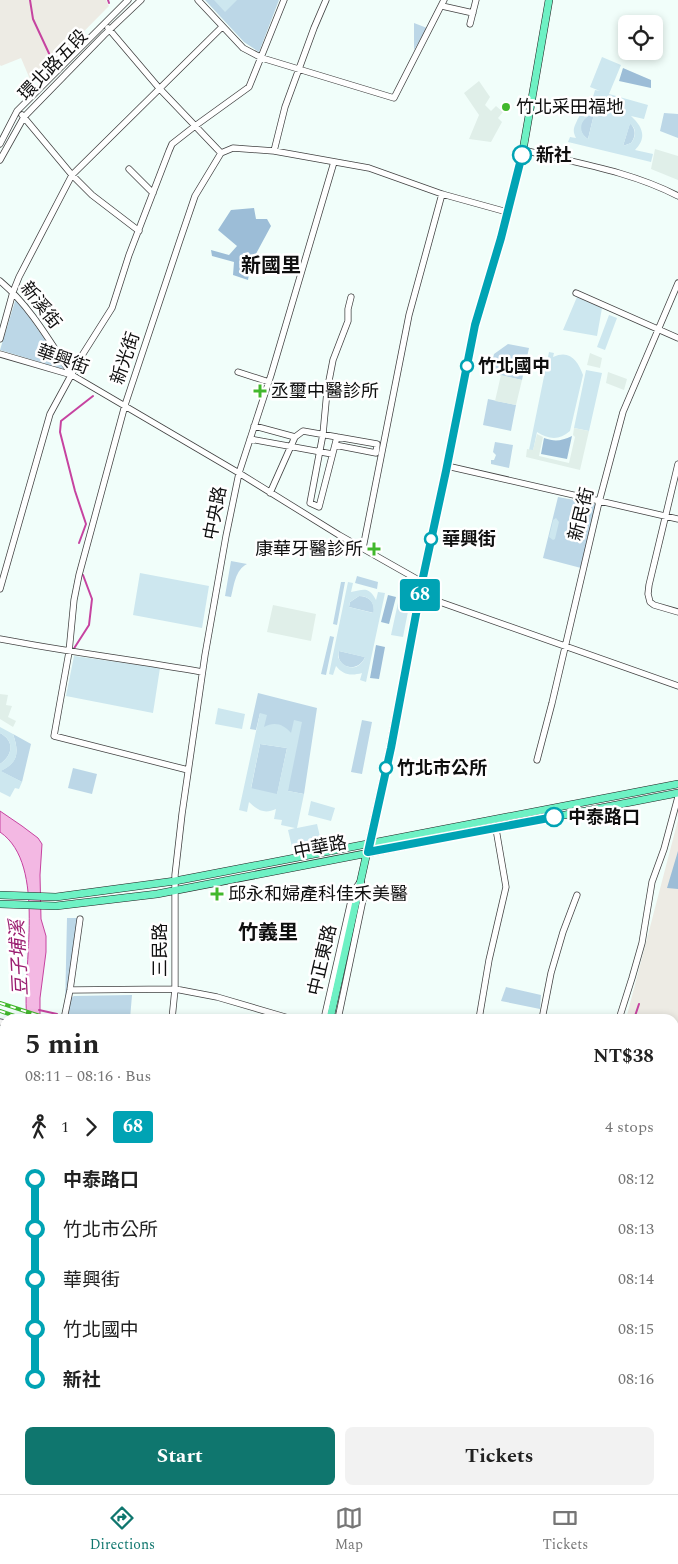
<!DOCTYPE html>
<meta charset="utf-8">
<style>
body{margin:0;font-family:Spectral,"Noto Sans TC",serif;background:#f2f2f2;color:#222;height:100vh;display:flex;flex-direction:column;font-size:19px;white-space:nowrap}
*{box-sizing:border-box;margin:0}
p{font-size:16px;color:#767676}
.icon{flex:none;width:28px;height:28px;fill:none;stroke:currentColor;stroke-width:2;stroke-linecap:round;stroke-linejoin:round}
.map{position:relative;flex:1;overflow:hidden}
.sheet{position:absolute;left:0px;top:1014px;width:679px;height:481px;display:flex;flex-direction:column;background:#fff;border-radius:15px 15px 0 0;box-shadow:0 2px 8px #0003}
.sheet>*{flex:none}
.badge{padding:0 10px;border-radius:4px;font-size:18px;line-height:32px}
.buttons{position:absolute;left:618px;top:15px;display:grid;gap:10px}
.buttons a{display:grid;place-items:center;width:45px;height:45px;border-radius:8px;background:#fff;box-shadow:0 2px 8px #0003;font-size:25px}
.map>.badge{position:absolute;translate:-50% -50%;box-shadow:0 0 0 2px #fff}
.legs{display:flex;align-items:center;gap:8px;height:55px;padding:0 25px;font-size:16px}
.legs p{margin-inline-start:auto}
.headline{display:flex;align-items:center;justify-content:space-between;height:85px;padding:0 25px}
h1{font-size:28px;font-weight:700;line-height:38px}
.button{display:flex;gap:10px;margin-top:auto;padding:10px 25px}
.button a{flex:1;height:58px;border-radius:8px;background:#0f766e;color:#fff;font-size:20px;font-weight:700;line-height:58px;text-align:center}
.button a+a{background:#f2f2f2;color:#222}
ul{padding:0 25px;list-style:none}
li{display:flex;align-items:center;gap:18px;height:50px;font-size:19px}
li i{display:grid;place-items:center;width:8px;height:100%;margin:0 6px;background:currentColor}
li i::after{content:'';width:12px;height:12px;margin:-6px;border:4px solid;border-radius:50%;background:#fff}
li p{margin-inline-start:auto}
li:first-child i{background:linear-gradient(#0000 50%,currentColor 0)}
li:last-child i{background:linear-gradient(currentColor 50%,#0000 0)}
.tab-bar{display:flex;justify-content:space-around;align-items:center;height:70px;border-top:1px solid #e0e0e0;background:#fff;font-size:14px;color:#767676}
.tab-bar a{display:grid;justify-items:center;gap:2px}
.tab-bar .on{color:#0f766e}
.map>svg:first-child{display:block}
</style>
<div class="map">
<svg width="678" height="1494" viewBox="0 0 678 1494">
<rect width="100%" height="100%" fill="#f1fefa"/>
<!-- industrial -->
<path fill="#edebe4" d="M0 0H106L109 6 32 84 21 58 1 66 0 65Z
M678 820V1038L674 1036V1019H626Z
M674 1045 678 1046V1211L674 1210Z
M674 1353 678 1354V1494H551L549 1490H674Z"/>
<!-- green -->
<path fill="#bcd7e7" d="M205 0H279L259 52 244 42Z
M414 23 427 28 414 50Z
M664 113 678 114V138L660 131Z
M594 114 588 139C575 131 580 117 594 114Z
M630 123C636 129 636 136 631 143L623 146Z
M16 298 66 370 0 350Z
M508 344 529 348 522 380 490 373 494 354Z
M488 399 516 405 511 431 483 425Z
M495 442 513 445 509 468 491 464V460H494L496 455 493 452Z
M558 497 596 504 581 568 543 558Z
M231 561 247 564C235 570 234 586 231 597L225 596Z
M357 576 378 582 377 589 355 583Z
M341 582H345L337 625 333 624Z
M359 596C369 596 375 602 374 613L349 607 350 602Z
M330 636 334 637 326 675 321 674Z
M339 651 365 657C358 674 335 668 339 651Z
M258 693 317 708 304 794 288 791 291 733 264 728 260 713 256 730 250 729Z
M362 720 372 722 362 774 351 772Z
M0 733C15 741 13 755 0 764Z
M13 734 31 744 22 782 0 771C19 763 19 751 13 734Z
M260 744 287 748 277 795 251 789Z
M73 768 97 774 92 794 68 788Z
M67 918H78L65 1008Z
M506 987 541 995 540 1009 501 1001Z
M132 995 130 1019H67L70 998 74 996Z
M674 1416 678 1417V1455L674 1453Z
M302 1490H333L332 1494H301Z"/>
<!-- forest -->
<path fill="#9cbdd7" d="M623 68 651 80V88L619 81Z
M254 208 256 219H267L271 226 251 263 248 280 233 275 234 262 212 256 211 250 229 255 237 246 218 230 231 210Z
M572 436 567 459 541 454 544 438C555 442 561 441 572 436Z
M388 595 396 597 389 624 381 622Z
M376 645 385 647 379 679 370 678Z
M678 851V889L667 888Z"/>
<!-- pitch -->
<path fill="#cde7ef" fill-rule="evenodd" d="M214 0H237L225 12Z
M602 57 621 65 609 94 648 105 644 119 631 116C643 127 647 138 635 150L653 154 651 162 568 142 570 137 576 138C573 132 573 129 576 123 585 100 601 110 619 113L591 104 595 90 600 91 590 87ZM594 114 588 139C576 131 581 117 594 114ZM630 124C637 128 636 137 631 143L623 146Z
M577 297 602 308 597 336 563 330Z
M609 315 617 318 605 350 597 347Z
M549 352 554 353 553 357C570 349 578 361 583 375L570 431C559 441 548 439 537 432L533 451 529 450Z
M586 370 602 373 589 431 574 428Z
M556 518 559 522 555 539 553 540 549 537 553 520Z
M140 573 209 586 202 628 133 615Z
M348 582 353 583 351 592C365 589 369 587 376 600L378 592 385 593 366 682 360 680 362 673C351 676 343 675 336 666L333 675 329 674ZM359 596C369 596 375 602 373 613L349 607 350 602ZM339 651 364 657H365C359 672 344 670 338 657Z
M401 589 412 591 403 637 391 635Z
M74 656 160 668 153 713 66 696Z
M218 708 245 714 242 729 215 724Z
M260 713 267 715 264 727C274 721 284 724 291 733L294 720 302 722 288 791 304 794 297 828 317 824 321 841 292 847 288 830 295 828 281 825 282 820 274 819 276 809C265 814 258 811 249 802L247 812 239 810ZM260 744 287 748 277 794 251 788Z
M0 727 13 734C19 752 19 762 1 771L22 782 19 789 15 788 10 797 0 792V764C13 755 15 741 0 733Z
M311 801 335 808 331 821 308 815Z
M0 1465 5 1466 3 1494H0Z"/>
<!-- plaza -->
<path fill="#e0efe9" d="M479 81 490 97 485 105 491 111 496 106 503 112 498 118 502 122 491 142 469 139 479 115 464 93Z
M655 149 678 156V180L651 169Z
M590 353 602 358 600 368 587 365Z
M608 372 627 379 624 390 606 383Z
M501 375 522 380 516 405 495 401Z
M574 428 589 431 580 470 526 457 527 449 533 450 537 434 543 437 539 456 569 463 575 437 573 435Z
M273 605 316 614 311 641 267 632Z
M0 694 8 695 6 705 12 706 8 717 16 721 13 727 0 719Z"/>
<!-- water -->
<path fill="#f3b8e3" stroke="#c643a0" d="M0 811 22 826 38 838 42 844 40 875 41 919 46 936V952L40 998V1019H27C21 968 48 865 0 832Z
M5 1152V1190L0 1198V1161Z"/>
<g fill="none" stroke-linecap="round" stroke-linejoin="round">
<!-- stream -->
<path stroke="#c643a0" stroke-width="2" d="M30 0 33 19 53 62
M108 0 109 3
M79 543 86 524 75 491 60 432 61 421 93 396
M73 650 89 625 92 599 83 575
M39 1010 57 1014
M634 1019 639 1004
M674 1042 678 1043
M409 1490 414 1494"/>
<defs>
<path id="minor" d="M198 0 243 48 262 58 394 98 444 0
M442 6 473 13
M470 24 476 0
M108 28 159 88 221 153
M22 115 72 175 92 195 139 231
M0 144 17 111 128 0
M523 150C576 163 630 171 678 196
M274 151 285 107 314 28 326 0
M0 160 24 117 104 35 141 0
M129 169 153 193
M0 281C31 307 50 342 72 375
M576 293 678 338
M0 339 13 292 19 277 72 175 222 27
M0 354 72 375 239 473 339 535 422 582
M238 372 269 382
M254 426 295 437
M337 437 319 507 310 503 323 434 327 391 333 360 348 321V309L351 297
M250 439 332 454
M678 464 649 585 648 594 650 602 654 605 678 612
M447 466 678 519
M270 493 295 437 303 431 377 444 376 453 335 445
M363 548 409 315 442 194
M0 589 50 414 81 357 112 308 129 255 169 151 172 144 195 126 249 87 284 0
M420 595 678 686
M0 639C67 652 135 660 202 672
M537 760 552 703 599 502 623 412 678 283
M188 770 54 736 69 652 74 600 79 575 125 405 179 243 195 196 221 153 233 148 274 151 369 168 442 194 507 212
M70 990 175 989 217 997 292 1019
M543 1014 551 973 563 932 577 895
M64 1019 70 990 80 919
M172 1019 175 989V875L182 814 205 655 226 536 239 473 271 375 334 162
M324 1019 353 892 360 882
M338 1019 364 895 361 881
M479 1019 489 960 506 887 496 829
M619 1019 632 978 642 943 652 882 664 849 678 797
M0 1022 5 1023
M0 1036 5 1038
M0 1109 5 1092
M0 1147 5 1149
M674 1267 678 1269
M0 1296 5 1285
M0 1331 5 1333
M674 1349 678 1350
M534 1490 535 1494
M23 1494 24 1490
M105 1494V1490
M291 1494 292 1490
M364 1494 366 1490"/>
<path id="major" d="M0 895 56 897 175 881 678 784
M0 904 56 906 157 894 678 793
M330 1019 389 753 422 582 447 466 475 325 501 238 523 150 549 0
M202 1494V1490"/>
</defs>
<!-- minor casing -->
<use href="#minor" stroke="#424242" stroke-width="7"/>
<!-- major casing -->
<use href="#major" stroke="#202020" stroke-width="8"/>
<!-- minor -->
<use href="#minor" stroke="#fff" stroke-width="5.5"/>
<!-- major -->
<use href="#major" stroke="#6ef1c4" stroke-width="7"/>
<defs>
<path id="rail" d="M0 1003 49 1019
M0 1011 23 1019
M674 1242 678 1244"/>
</defs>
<!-- rail casing -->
<use href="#rail" stroke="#42b82d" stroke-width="4"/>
<!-- rail -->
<use href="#rail" stroke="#fff" stroke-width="2" stroke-dasharray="5.5" stroke-linecap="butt"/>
</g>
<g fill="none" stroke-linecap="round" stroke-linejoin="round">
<defs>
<path id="line-1" d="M522 155 501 238 475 325 446 471 422 582 391 748 368 852 554 817"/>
</defs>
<!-- line-1 casing -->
<use href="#line-1" stroke="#fff" stroke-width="11"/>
<!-- line-1 -->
<use href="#line-1" stroke="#00a3b4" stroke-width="8"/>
</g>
<!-- markers -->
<g fill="#42b82d" stroke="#fff" stroke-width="2">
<circle cx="506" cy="107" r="5"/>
<path d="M257.5 383.5h5v5h5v5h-5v5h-5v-5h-5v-5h5z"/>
<path d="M371.5 541.5h5v5h5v5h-5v5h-5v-5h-5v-5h5z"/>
<path d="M214.5 886.5h5v5h5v5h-5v5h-5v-5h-5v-5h5z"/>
</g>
<g fill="#fff" stroke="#00a3b4" stroke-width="2.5">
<circle cx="522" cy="155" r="9"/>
<circle cx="467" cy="366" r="6"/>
<circle cx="431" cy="539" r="6"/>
<circle cx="386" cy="768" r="6"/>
<circle cx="554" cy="817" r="9"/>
</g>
<g text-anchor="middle" stroke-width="5" stroke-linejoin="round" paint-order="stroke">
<!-- street labels -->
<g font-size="18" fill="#0f0f0f" stroke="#fff">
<text transform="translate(53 65) rotate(-46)" y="6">環北路五段</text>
<text transform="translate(41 305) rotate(52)" y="6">新溪街</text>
<text transform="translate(125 358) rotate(-71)" y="6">新光街</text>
<text transform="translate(63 359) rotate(20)" y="6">華興街</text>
<text transform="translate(215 513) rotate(-79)" y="6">中央路</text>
<text transform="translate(581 514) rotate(-76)" y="6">新民街</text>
<text transform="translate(320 847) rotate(-11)" y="6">中華路</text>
<text transform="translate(160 950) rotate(-90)" y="6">三民路</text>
<text transform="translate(322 960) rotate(-77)" y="6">中正東路</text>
</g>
<!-- poi labels -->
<g font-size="18" fill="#0f0f0f" stroke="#fff" text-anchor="start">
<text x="516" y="113">竹北采田福地</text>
<text x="271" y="397">丞璽中醫診所</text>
<text x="363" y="555" text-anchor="end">康華牙醫診所</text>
<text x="228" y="900">邱永和婦產科佳禾美醫</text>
</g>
<!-- stop labels -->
<g font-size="18" font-weight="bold" fill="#0f0f0f" stroke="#fff" text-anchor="start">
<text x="536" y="161">新社</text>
<text x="478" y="372">竹北國中</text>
<text x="442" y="545">華興街</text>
<text x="397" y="774">竹北市公所</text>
<text x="568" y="823">中泰路口</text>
</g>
<!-- water labels -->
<g font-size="19" font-style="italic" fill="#9b1e71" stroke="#fff">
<text transform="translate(18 958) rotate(-93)" y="7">豆子埔溪</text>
</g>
<!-- quarter labels -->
<g font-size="20" font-weight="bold" fill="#0f0f0f" stroke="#fff">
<text x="271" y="272">新國里</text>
<text x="268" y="939">竹義里</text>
</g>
</g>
</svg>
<div class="buttons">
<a><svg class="icon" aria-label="locate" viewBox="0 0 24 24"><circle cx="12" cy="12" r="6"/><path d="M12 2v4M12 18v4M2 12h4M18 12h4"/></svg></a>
</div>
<b class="badge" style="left:420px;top:595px;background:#00a3b4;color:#fff">68</b>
<section class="sheet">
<div class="headline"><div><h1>5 min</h1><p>08:11 – 08:16 · Bus</p></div><b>NT$38</b></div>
<div class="legs"><svg class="icon" aria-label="walk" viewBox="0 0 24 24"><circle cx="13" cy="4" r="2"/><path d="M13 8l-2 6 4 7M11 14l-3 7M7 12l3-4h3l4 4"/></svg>1<svg class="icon" aria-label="forward" viewBox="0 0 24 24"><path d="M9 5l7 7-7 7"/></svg><b class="badge" style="background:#00a3b4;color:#fff">68</b><p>4 stops</p></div>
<ul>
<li><i style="color:#00a3b4"></i><b>中泰路口</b><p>08:12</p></li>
<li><i style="color:#00a3b4"></i><span>竹北市公所</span><p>08:13</p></li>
<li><i style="color:#00a3b4"></i><span>華興街</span><p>08:14</p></li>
<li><i style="color:#00a3b4"></i><span>竹北國中</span><p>08:15</p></li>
<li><i style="color:#00a3b4"></i><b>新社</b><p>08:16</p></li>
</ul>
<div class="button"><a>Start</a><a>Tickets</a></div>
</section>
</div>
<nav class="tab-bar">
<a class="on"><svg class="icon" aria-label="directions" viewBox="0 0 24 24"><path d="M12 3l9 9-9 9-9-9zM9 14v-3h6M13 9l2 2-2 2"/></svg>Directions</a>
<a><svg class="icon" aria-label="map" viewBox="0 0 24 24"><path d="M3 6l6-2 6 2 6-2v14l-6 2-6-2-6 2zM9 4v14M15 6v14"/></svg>Map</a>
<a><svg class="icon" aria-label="tickets" viewBox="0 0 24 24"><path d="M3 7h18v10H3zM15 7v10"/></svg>Tickets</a>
</nav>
